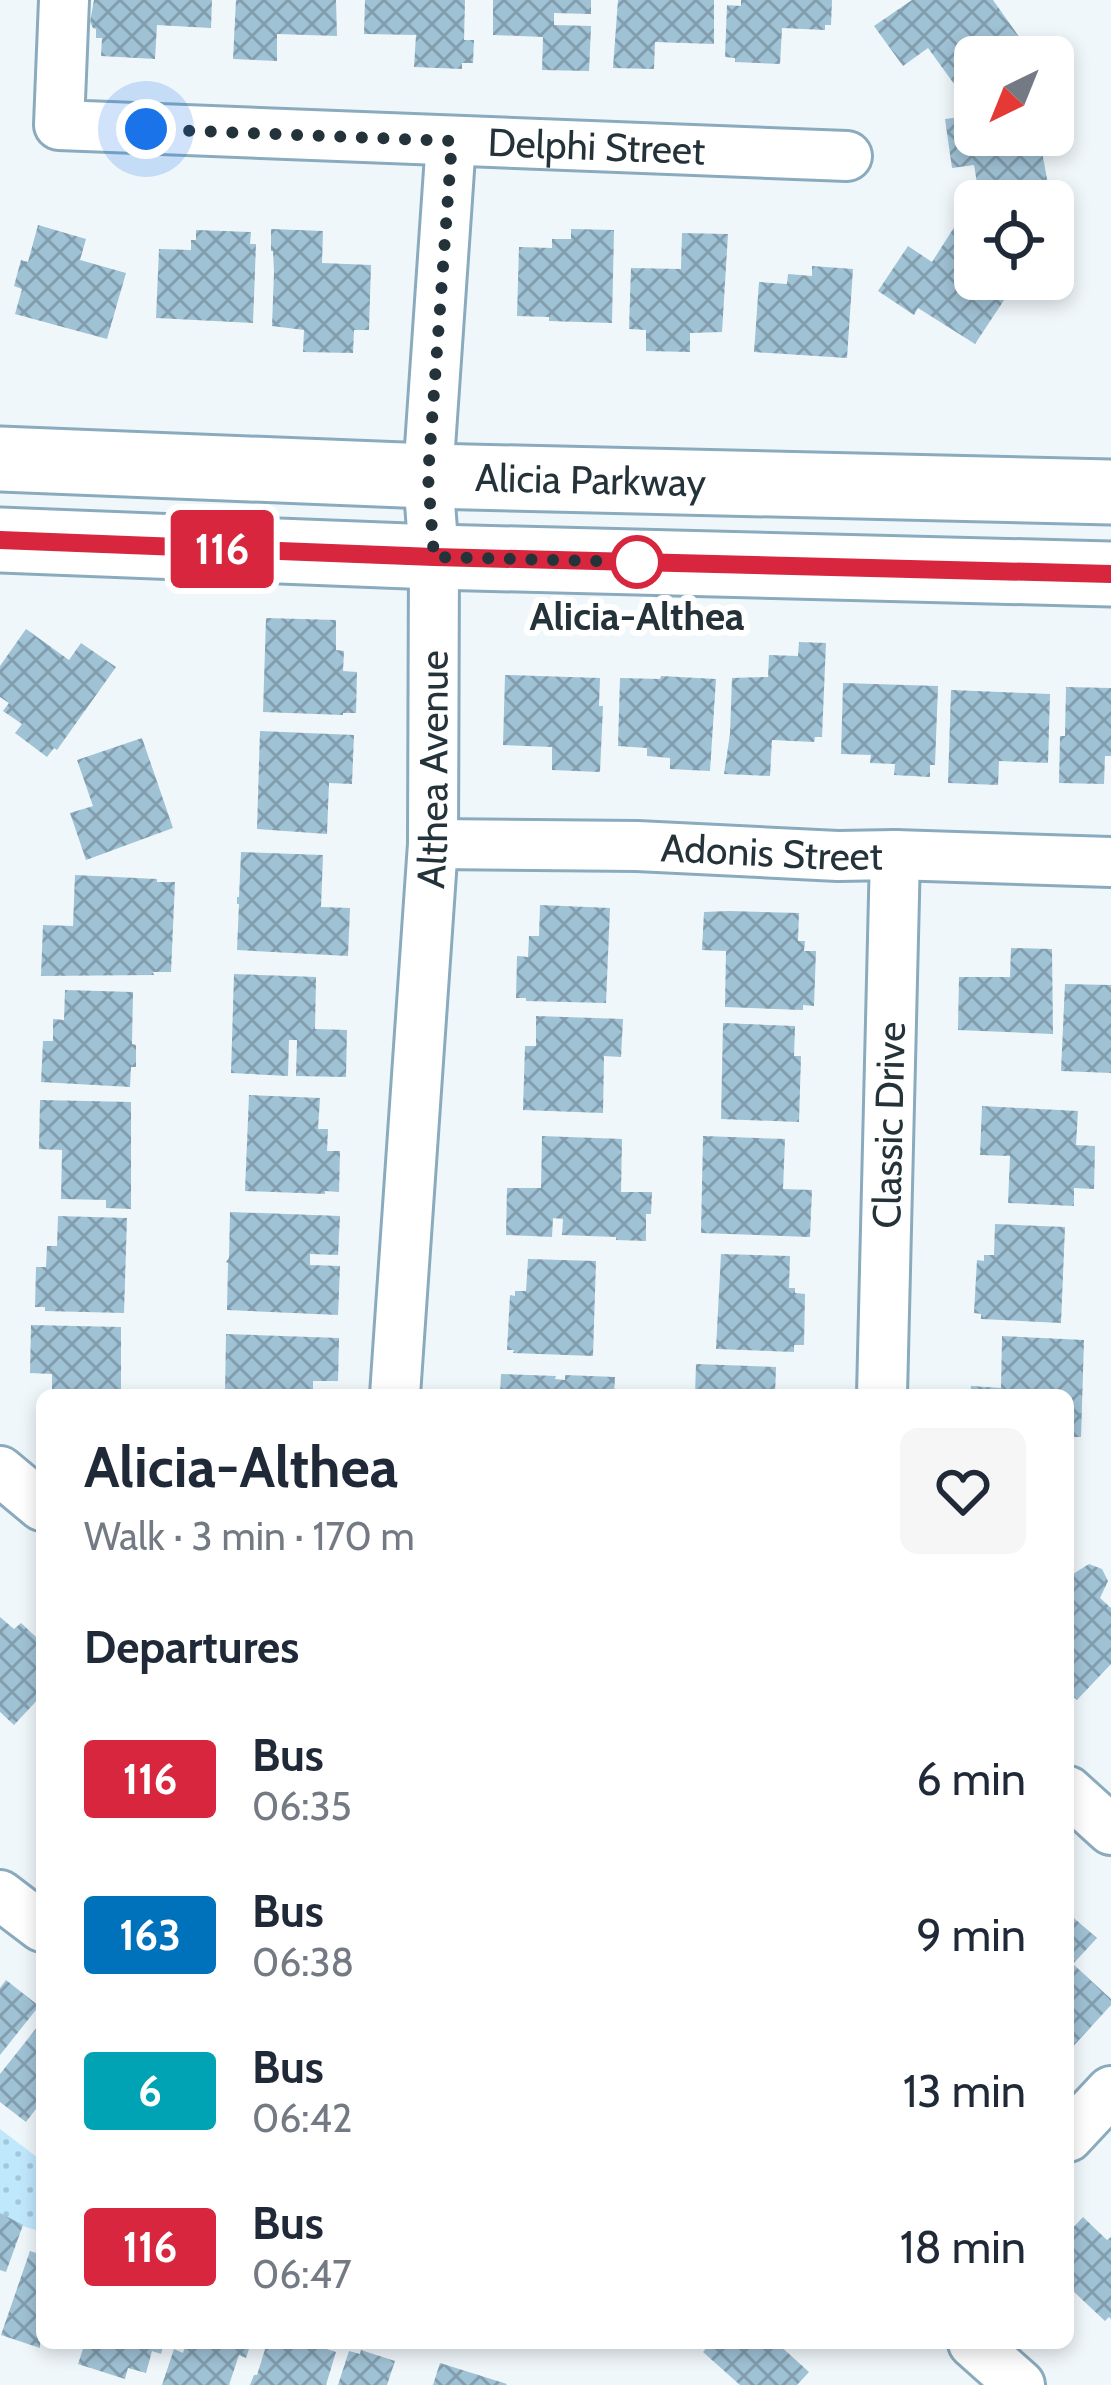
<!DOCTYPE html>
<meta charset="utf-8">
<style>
body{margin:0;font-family:Cabin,sans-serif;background:#f6f6f7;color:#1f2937;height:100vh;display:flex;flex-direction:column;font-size:45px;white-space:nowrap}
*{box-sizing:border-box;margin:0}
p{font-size:39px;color:#747a83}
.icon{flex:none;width:66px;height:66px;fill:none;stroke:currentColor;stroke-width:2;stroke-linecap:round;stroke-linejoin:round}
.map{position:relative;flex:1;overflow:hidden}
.side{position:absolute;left:36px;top:1389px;width:1038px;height:960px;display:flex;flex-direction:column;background:#fff;border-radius:18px;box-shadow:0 6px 18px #0003}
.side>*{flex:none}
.badge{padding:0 24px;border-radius:9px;font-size:42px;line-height:78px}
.needle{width:78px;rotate:223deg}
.buttons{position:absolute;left:954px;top:36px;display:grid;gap:24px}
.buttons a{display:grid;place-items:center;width:120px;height:120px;border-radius:18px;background:#fff;box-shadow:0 6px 18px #0003;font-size:60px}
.you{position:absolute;width:60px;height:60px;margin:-30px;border:9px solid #fff;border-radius:50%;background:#1a73e8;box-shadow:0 0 0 18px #1a73e833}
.map>.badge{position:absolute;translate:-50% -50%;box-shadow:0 0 0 6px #fff}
h2{padding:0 48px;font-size:45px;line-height:108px}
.round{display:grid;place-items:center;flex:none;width:126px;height:126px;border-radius:18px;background:#f6f6f7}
.head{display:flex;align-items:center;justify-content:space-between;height:204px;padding:0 48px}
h1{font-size:57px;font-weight:700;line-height:90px}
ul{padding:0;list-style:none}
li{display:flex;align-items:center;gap:36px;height:156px;padding:0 48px}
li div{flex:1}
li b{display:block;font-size:45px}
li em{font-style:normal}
li .badge{min-width:132px;font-weight:700;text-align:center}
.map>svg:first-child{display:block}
</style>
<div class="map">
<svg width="1111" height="2385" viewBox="0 0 1111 2385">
<defs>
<pattern id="grass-dots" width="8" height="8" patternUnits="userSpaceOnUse" patternTransform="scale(3)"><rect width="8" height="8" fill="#c0e8fd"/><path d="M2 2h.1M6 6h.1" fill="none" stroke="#a5c7da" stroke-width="1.8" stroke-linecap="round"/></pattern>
<pattern id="building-cross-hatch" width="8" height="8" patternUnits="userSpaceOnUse" patternTransform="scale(3)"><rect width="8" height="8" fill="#a0c2d5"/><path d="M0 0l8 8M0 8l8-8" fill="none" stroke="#829eae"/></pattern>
</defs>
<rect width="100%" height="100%" fill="#f0f7fb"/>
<!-- grass -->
<path fill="url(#grass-dots)" d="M0 2129 42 2161V2232L0 2219Z"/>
<!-- building -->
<path fill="url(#building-cross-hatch)" d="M94 0H212L211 28 157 25 155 59 101 56 102 38H96V29L93 28 90 22Z
M236 0H336L337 36 277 34V61L233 59Z
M365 0H465L464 40H474L473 63H462V69L414 67 416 35 364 34Z
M493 0H591V14L554 13V25L591 26 589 71 542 70 543 37 493 35Z
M618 0H714V44L655 42 654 69 613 68Z
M741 0H832L831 25H825V30L782 28 780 64 735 62V58L725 57 727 5 741 6Z
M912 0H993L1022 41 1000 57H975V75L957 88 928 48 903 66 874 26Z
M975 115V135H1039L1051 201H980L974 165 952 168 945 119Z
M960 218 975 228V279H1018L975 344 918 308 914 315 878 291 908 246 932 262Z
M38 225 86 239 80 260 126 273 107 339 15 314 22 289 14 286 21 260 28 262Z
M271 229 323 231 322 263 371 265 369 330H354L353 353 303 352 304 330 272 326 274 272 273 251H271Z
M571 229 614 230 612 323 549 321V317L517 316 519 247 552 248V239H571Z
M196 230 251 232 250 244H256L253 323 156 318 159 249 191 250V240H196Z
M682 233 728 234 722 332 690 333V352L646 351V330L629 329 631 268 681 269Z
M812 266 853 269 847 358 754 352 759 282 787 284 788 274 812 276Z
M266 618 336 620V650L344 651 343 671 357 672 356 713H343V715L263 712Z
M26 629 69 660 81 643 116 667 57 750 54 748 47 757 15 733 22 724 3 711 9 703 0 697V666Z
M799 642 826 643 822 737H815L814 742 772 740 770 776 724 774 730 734 732 678 768 677 769 655 798 656Z
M505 675 600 678 599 706H603L600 772 552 770V747L503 745Z
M661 676 716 679 710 771 670 769V758L647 756V748L618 746 620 678 660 679Z
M843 683 938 686 935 765H930V777L894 775 895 764 870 763 871 755 841 754Z
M1066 687 1111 688V756H1105L1104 784 1059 783 1060 736H1065Z
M951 690 1050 694 1048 763 999 761 998 785 948 783Z
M260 731 354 735 352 784 329 783 327 834 257 829Z
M142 738 173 828 86 860 70 813 93 806 77 760Z
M241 852 323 855 321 907 350 908 348 956 237 950 239 904H237V897H239Z
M75 875 157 879V882H175L171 972H153L154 975 41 976 43 925 73 926Z
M540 905 610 908 606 1003 526 1001V998H516L517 956 528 957 529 936H539Z
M729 911 799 913 798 941H805L804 951H816L814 1006 803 1005V1010L725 1007 726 951 702 950 704 912Z
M1011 948 1052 949 1053 1034 958 1030 959 977H1010Z
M234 974 316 977 315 1029 347 1030 346 1077 296 1076 297 1040H289L288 1076 231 1073Z
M1065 984 1111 985V1073L1061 1071Z
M65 990 133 992 132 1044 136 1045V1067H131L130 1087 41 1082 43 1041H53V1019L64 1020Z
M536 1016 623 1019 621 1057 604 1056 603 1113 523 1110 525 1046H536Z
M723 1023 795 1026 794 1056H801L799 1122 721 1119Z
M249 1095 320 1098 318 1129H328L327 1151H340L339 1192 325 1191V1194L245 1191Z
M40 1100 131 1102V1209L106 1208V1200L61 1199 62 1150 39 1149Z
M982 1106 1078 1111 1076 1145 1095 1146 1094 1189 1074 1188V1206L1008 1203 1010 1156 980 1155Z
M542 1136 622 1139 621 1192H652L651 1214H646V1241L616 1240V1237L562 1235 563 1219 553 1218 552 1237 506 1235 507 1188H541Z
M703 1136 785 1139 783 1189 812 1190 810 1237 701 1233Z
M230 1212 340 1216 338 1255 310 1254V1265L340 1266 338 1315 227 1310 228 1263 226 1262 229 1258Z
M58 1216 127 1218 124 1313 45 1311V1307H35L36 1267H46L47 1246H57Z
M995 1224 1065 1227 1061 1323 981 1319V1314L974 1313 977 1260 984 1261V1255H994Z
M721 1254 790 1256 789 1288H795V1293L805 1294 804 1345H794V1352L716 1349Z
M528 1259 596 1261 593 1356 513 1353 514 1350H507L510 1295 515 1296V1291H526Z
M31 1325 121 1327V1395H52V1374L30 1373Z
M226 1334 339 1338 338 1381H313V1395H225Z
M1002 1336 1084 1340 1081 1437H1068V1395H970L971 1386 1001 1388Z
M696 1364 776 1367 775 1395H695Z
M501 1374 556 1376 555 1379 565 1380V1375L615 1377 614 1395H500Z
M1089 1564 1102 1569 1108 1581 1100 1598 1111 1608V1664L1077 1700 1068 1692V1570L1073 1574Z
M0 1617 14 1629 21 1623 36 1637 42 1631V1695L14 1725 0 1712Z
M1068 1913 1097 1938 1073 1964 1111 1999V2005L1068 2052Z
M6 1980 39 2006 0 2055V1988Z
M42 2021V2107L39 2105 26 2122 0 2102V2074Z
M0 2213 23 2225 6 2272 0 2270Z
M1083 2217 1107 2240 1111 2237V2319L1109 2317 1105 2321 1073 2291 1068 2297V2233Z
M30 2251 42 2255 40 2348 1 2335Z
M85 2343H164L161 2354 152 2351 146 2373 128 2368 125 2379 78 2364Z
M186 2343H251L246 2358 239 2355 229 2385H162L174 2349 183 2353Z
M267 2343H308L336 2352 326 2385H250L254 2375H257Z
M711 2343H777L809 2372 797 2385H740L703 2352Z
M361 2350 395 2361 387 2385H338L349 2351 360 2354Z
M440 2363 507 2384 506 2385H433Z"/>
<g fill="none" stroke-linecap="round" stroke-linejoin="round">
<defs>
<g id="minor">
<path id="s1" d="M64 0 59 125 847 156"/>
<path id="s2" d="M433 844 637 846 838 856 895 855 1111 862"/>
<path id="s3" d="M395 1395 433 844 434 557 428 476 451 141"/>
<path id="s4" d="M882 1395 895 855"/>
<path d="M0 1471 42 1506"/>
<path d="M1068 1791 1111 1830"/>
<path d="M0 1895 42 1927"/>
<path d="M1068 2137 1111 2091"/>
<path d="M973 2343 1020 2385"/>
</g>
<g id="major">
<path id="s5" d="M0 459 428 476 1111 492"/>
<path d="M0 540 434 557 1111 574"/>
</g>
</defs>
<!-- minor casing -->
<use href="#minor" stroke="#8aabbd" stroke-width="54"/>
<!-- major casing -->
<use href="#major" stroke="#8aabbd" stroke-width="69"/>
<!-- minor -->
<use href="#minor" stroke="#fff" stroke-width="48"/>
<!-- major -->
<use href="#major" stroke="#fff" stroke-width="63"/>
</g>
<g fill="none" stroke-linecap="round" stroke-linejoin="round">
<defs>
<path id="line" d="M0 540 434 557 1111 574"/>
</defs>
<!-- line casing -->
<use href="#line" stroke="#fff" stroke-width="27"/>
<!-- line -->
<use href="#line" stroke="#d7263d" stroke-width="18"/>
<!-- walk -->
<path stroke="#243239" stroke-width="12" stroke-dasharray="0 21.6" d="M146 129 452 141 428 476 434 557 637 562"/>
</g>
<!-- markers -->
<circle fill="#fff" stroke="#d7263d" stroke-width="6" cx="637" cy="562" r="24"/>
<g text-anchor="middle" stroke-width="12" stroke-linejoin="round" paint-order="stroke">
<!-- street labels -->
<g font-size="39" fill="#243239" stroke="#fff">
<text dy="14" stroke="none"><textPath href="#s1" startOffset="663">Delphi Street</textPath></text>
<text dy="14" stroke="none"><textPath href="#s5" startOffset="591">Alicia Parkway</textPath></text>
<text dy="14" stroke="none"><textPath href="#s3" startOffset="627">Althea Avenue</textPath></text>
<text dy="14" stroke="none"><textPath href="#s2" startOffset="339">Adonis Street</textPath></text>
<text dy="14" stroke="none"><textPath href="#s4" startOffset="270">Classic Drive</textPath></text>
</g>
<!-- stop labels -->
<g font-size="39" font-weight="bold" fill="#243239" stroke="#fff">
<text x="637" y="630">Alicia-Althea</text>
</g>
</g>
</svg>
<div class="buttons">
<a><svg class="needle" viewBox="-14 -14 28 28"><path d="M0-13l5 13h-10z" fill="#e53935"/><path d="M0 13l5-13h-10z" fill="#747a83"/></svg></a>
<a><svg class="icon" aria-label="locate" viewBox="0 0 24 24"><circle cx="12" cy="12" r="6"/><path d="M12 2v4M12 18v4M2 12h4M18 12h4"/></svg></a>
</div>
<div class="you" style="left:146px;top:129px"></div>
<b class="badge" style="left:222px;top:549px;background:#d7263d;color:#fff">116</b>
<section class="side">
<div class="head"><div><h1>Alicia-Althea</h1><p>Walk · 3 min · 170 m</p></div><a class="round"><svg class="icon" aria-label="heart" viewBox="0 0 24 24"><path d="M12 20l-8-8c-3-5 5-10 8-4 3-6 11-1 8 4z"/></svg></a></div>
<h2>Departures</h2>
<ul>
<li><span class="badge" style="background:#d7263d;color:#fff">116</span><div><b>Bus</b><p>06:35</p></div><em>6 min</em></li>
<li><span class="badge" style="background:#0072bc;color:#fff">163</span><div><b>Bus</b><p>06:38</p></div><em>9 min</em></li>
<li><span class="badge" style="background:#00a3b4;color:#fff">6</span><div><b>Bus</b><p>06:42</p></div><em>13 min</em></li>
<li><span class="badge" style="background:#d7263d;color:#fff">116</span><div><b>Bus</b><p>06:47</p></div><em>18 min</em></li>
</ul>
</section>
</div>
